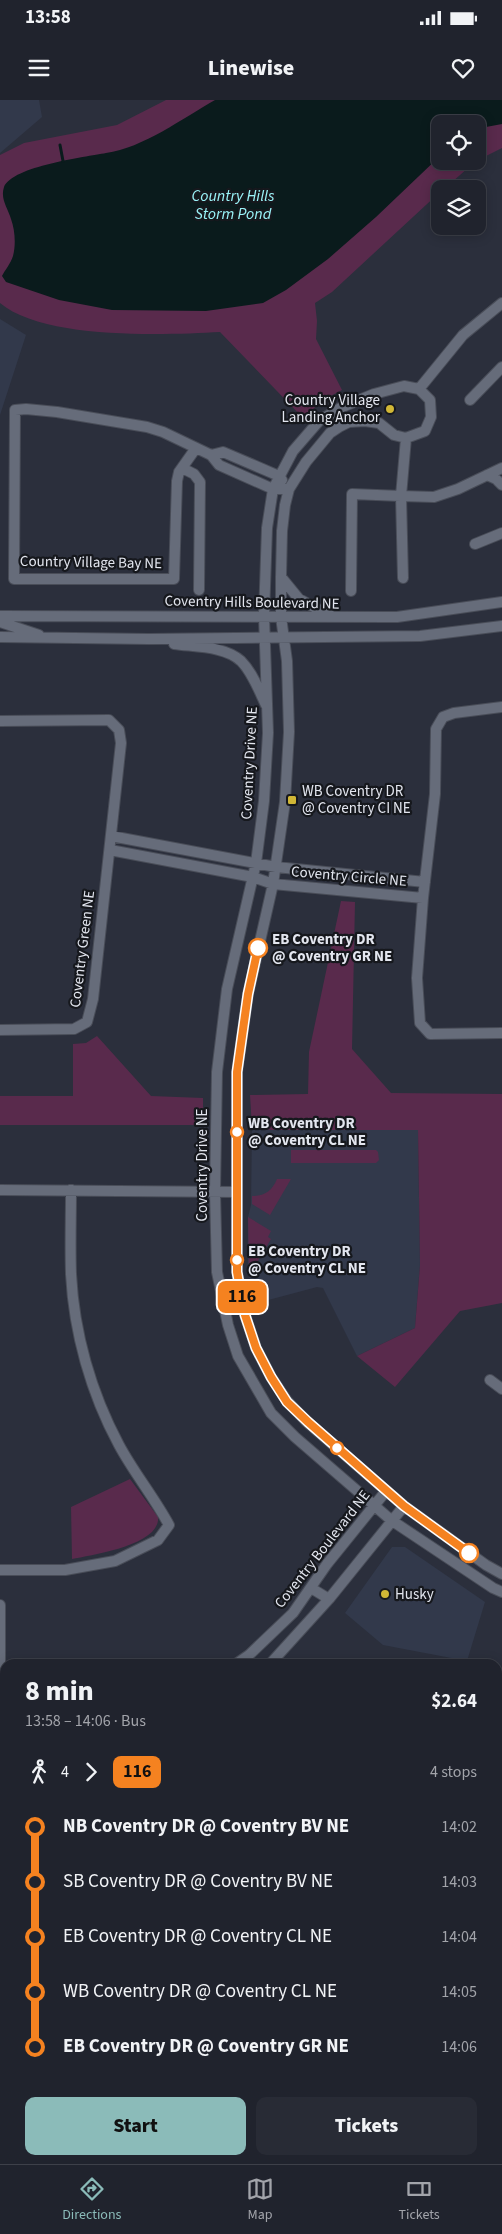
<!DOCTYPE html>
<meta charset="utf-8">
<style>
body{margin:0;font-family:"Source Sans 3",sans-serif;background:#282b35;color:#f1f3f6;height:100vh;display:flex;flex-direction:column;font-size:19px;white-space:nowrap}
*{box-sizing:border-box;margin:0}
p{font-size:16px;color:#a2a4aa}
.icon{flex:none;width:28px;height:28px;fill:none;stroke:currentColor;stroke-width:2;stroke-linecap:round;stroke-linejoin:round}
.map{position:relative;flex:1;overflow:hidden}
.side{position:absolute;left:0px;top:1559px;width:502px;height:506px;display:flex;flex-direction:column;background:#20232d;border-radius:15px 15px 0 0;box-shadow:0 2px 12px #0003,0 0 0 1px #3d4049}
.side>*{flex:none}
.badge{padding:0 10px;border-radius:8px;font-size:18px;line-height:32px}
.controls{position:absolute;left:431px;top:15px;display:grid;gap:10px}
.controls a{display:grid;place-items:center;width:55px;height:55px;border-radius:10px;background:#20232d;box-shadow:0 2px 12px #0003,0 0 0 1px #3d4049;font-size:25px}
.map>.badge{position:absolute;translate:-50% -50%;box-shadow:0 0 0 2px #fff}
.legs{display:flex;align-items:center;gap:8px;height:55px;padding:0 25px;font-size:16px}
.legs p{margin-inline-start:auto}
.overview{display:flex;align-items:center;justify-content:space-between;height:85px;padding:0 25px}
h1{font-size:28px;font-weight:800;line-height:38px}
.button{display:flex;gap:10px;margin-top:auto;padding:10px 25px}
.button a{flex:1;height:58px;border-radius:10px;background:#8bbbb9;color:#111;font-size:20px;font-weight:800;line-height:58px;text-align:center}
.button a+a{background:#282b35;color:#f1f3f6}
ul{padding:0 25px;list-style:none}
li{display:flex;align-items:center;gap:18px;height:55px;font-size:19px}
li i{display:grid;place-items:center;width:8px;height:100%;margin:0 6px;background:currentColor}
li i::after{content:'';width:12px;height:12px;margin:-6px;border:4px solid;border-radius:50%;background:#20232d}
li p{margin-inline-start:auto}
li:first-child i{background:linear-gradient(#0000 50%,currentColor 0)}
li:last-child i{background:linear-gradient(currentColor 50%,#0000 0)}
.status{display:flex;justify-content:space-between;align-items:center;height:35px;padding:0 25px;background:#20232d;direction:ltr}
.status svg{height:14px;fill:currentColor}
header{display:flex;justify-content:space-between;align-items:center;height:65px;padding:0 25px;background:#20232d;font-size:22px;font-weight:800}
.tabs{display:flex;justify-content:space-around;align-items:center;height:70px;border-top:1px solid #3d4049;background:#20232d;font-size:14px;color:#a2a4aa}
.tabs a{display:grid;justify-items:center;gap:2px}
.tabs .on{color:#8bbbb9}
.map>svg:first-child{display:block}
</style>
<div class="status"><b>13:58</b><svg viewBox="0 0 49 12"><path d="M0 12V9h3v3zM5 12V6h3v6zM10 12V3h3v9zM15 12V0h3v12zM26 1h20v11H26zM47 4h2v5h-2z"/></svg></div>
<header><svg class="icon" aria-label="menu" viewBox="0 0 24 24"><path d="M4 6h16M4 12h16M4 18h16"/></svg>Linewise<svg class="icon" aria-label="heart" viewBox="0 0 24 24"><path d="M12 20l-8-8c-3-5 5-10 8-4 3-6 11-1 8 4z"/></svg></header>
<div class="map">
<svg width="502" height="2064" viewBox="0 0 502 2064">
<rect width="100%" height="100%" fill="#2b2f3c"/>
<!-- built -->
<path fill="#32394b" d="M0 0H39L42 17 0 53Z
M0 219 26 235 0 315Z
M252 1028 418 1030 420 1165 415 1228 357 1256 323 1188 317 1187 257 1203 253 1182 249 1177 248 1165V1117L251 1105Z
M392 1447H405L485 1502 467 1561 383 1545 345 1513Z"/>
<!-- green -->
<path fill="#592a4c" d="M166 0H502V48L478 60V24H440V61H476L444 89H440V92L332 192 315 203 317 221 316 239 342 290 323 300 303 318 220 232C164 235 44 240 0 203V55L24 43 117 25Z
M341 801 355 802 352 949 391 993 502 994V1203L460 1211 395 1287 357 1256 415 1228 420 1165 418 1030H273L252 1028 250 995 308 994 309 952Z
M97 936 151 996 203 998V1025H0V996H73V944L86 943Z
M291 1050H376L378 1052 379 1060 376 1063H291Z
M277 1079H291L270 1115 252 1104V1096C265 1096 272 1091 277 1079Z
M248 1117 271 1131 268 1137 271 1139 249 1176Z
M130 1379 158 1417C161 1445 92 1455 72 1459L71 1407Z
M498 1627 502 1633V1681H498Z
M0 1919 5 1920V1957L0 1956Z
M502 1967V2056L498 2055V1969Z
M0 2008 5 2009V2060H298L320 2064H0Z"/>
<!-- water -->
<path fill="#0a1b1c" d="M215 0H502V24L486 27 478 32V24H440V56L376 117 328 159 286 190 263 203 206 211 112 210 59 200 6 182 2 176C5 170 11 163 13 156 16 145 15 130 11 119 8 108 0 99 4 87 13 66 85 57 106 53 143 48 183 18 215 0Z"/>
<g fill="none" stroke-linecap="round" stroke-linejoin="round">
<!-- stream -->
<path stroke="#0a1b1c" stroke-width="3" d="M60 45 63 61"/>
<defs>
<path id="minor" d="M419 289 463 235 502 203
M470 300 502 267
M406 338 401 396 434 397 458 389 502 368
M196 348 179 372 177 381 174 479H14L15 310 26 309 57 312 147 327 163 332 211 355 219 365 273 389H289
M211 355 223 352 279 376 282 380
M182 368 194 374 200 382 199 490
M487 375 496 379 502 385
M475 444 502 433
M281 477 299 499 333 517
M351 491 352 394 401 396 403 478
M0 516 397 517 502 502
M0 522 39 535
M0 537 149 539 420 536 502 526
M174 544C195 547 225 546 241 561 253 573 259 591 266 605
M502 607 454 613 443 617 436 629 435 694 423 798 417 878 420 923 430 934 502 933
M0 621 109 620 119 630 121 643 93 899 87 922 74 929 0 930
M111 736 276 767 425 782
M110 750 253 777 273 784 423 798
M0 1090 237 1092
M490 1280 502 1289
M0 1470H65L115 1461 158 1440 169 1425C154 1397 134 1373 119 1345 91 1293 74 1233 71 1174 70 1146 71 1118 71 1090
M502 1474 486 1465 404 1406 307 1322 287 1301 271 1277 256 1248 245 1215 237 1172V972L248 894 273 784 285 702 289 632 287 561 281 517V477L282 431 285 405 289 389 306 362 330 333 339 327 349 322 365 321 379 323 394 335 406 338 425 331 431 317 430 300 419 289 404 286 374 294 342 307 319 321 293 351 273 389 267 428 264 516 268 633 264 701 256 763 227 889 217 972 215 1092 217 1172 228 1225 238 1256 271 1313 295 1337 391 1420 493 1488 502 1492
M311 1488 329 1499
M0 1505V1628
M236 1564 249 1555 293 1513 327 1464 386 1391
M270 1564 329 1499 404 1406
M0 1636H5
M0 1660V1726
M498 1696 502 1698
M0 1803 5 1826
M498 1854 502 1856
M0 1863 5 1862
M498 1960 502 1958"/>
</defs>
<!-- minor casing -->
<use href="#minor" stroke="#494d58" stroke-width="12"/>
<!-- minor -->
<use href="#minor" stroke="#666c7a" stroke-width="10"/>
<!-- rail -->
<path stroke="#c7cad4" stroke-width="3" stroke-dasharray="10 5" stroke-linecap="butt" d="M0 1985H5
M413 2060 431 2064"/>
</g>
<g fill="none" stroke-linecap="round" stroke-linejoin="round">
<defs>
<path id="line-1" d="M258 848 248 894 237 972V1172L245 1215 256 1248 271 1277 287 1302 308 1322 404 1406 469 1453"/>
</defs>
<!-- line-1 casing -->
<use href="#line-1" stroke="#fff" stroke-width="11"/>
<!-- line-1 -->
<use href="#line-1" stroke="#f58220" stroke-width="8"/>
</g>
<!-- markers -->
<g fill="#d1b736" stroke="#16181d" stroke-width="2">
<circle cx="390" cy="309" r="5"/>
<rect x="287" y="695" width="10" height="10" rx="2.5"/>
<circle cx="385" cy="1494" r="5"/>
</g>
<g fill="#fff" stroke="#f58220" stroke-width="2.5">
<circle cx="258" cy="848" r="9"/>
<circle cx="237" cy="1032" r="6"/>
<circle cx="237" cy="1160" r="6"/>
<circle cx="337" cy="1348" r="6"/>
<circle cx="469" cy="1453" r="9"/>
</g>
<g text-anchor="middle" stroke-width="4.5" stroke-linejoin="round" paint-order="stroke">
<!-- poi labels -->
<g font-size="15" fill="#e3e6ef" stroke="#16181d" text-anchor="start">
<text x="380" y="305" text-anchor="end">Country Village<tspan x="380" dy="17">Landing Anchor</tspan></text>
<text x="302" y="696">WB Coventry DR<tspan x="302" dy="17">@ Coventry CI NE</tspan></text>
<text x="395" y="1499">Husky</text>
</g>
<!-- street labels -->
<g font-size="15" fill="#e3e6ef" stroke="#16181d">
<text transform="translate(91 462) rotate(1)" y="5">Country Village Bay NE</text>
<text transform="translate(252 502) rotate(1)" y="5">Coventry Hills Boulevard NE</text>
<text transform="translate(249 663) rotate(-87)" y="5">Coventry Drive NE</text>
<text transform="translate(349 776) rotate(5)" y="5">Coventry Circle NE</text>
<text transform="translate(82 849) rotate(-83)" y="5">Coventry Green NE</text>
<text transform="translate(202 1065) rotate(-90)" y="5">Coventry Drive NE</text>
<text transform="translate(322 1449) rotate(-52)" y="5">Coventry Boulevard NE</text>
</g>
<!-- stop labels -->
<g font-size="15" font-weight="bold" fill="#e3e6ef" stroke="#16181d" text-anchor="start">
<text x="272" y="844">EB Coventry DR<tspan x="272" dy="17">@ Coventry GR NE</tspan></text>
<text x="248" y="1028">WB Coventry DR<tspan x="248" dy="17">@ Coventry CL NE</tspan></text>
<text x="248" y="1156">EB Coventry DR<tspan x="248" dy="17">@ Coventry CL NE</tspan></text>
</g>
<!-- water labels -->
<g font-size="16" font-style="italic" fill="#9af3f8" stroke="#16181d">
<text x="233" y="101">Country Hills<tspan x="233" dy="18">Storm Pond</tspan></text>
</g>
</g>
</svg>
<div class="controls">
<a><svg class="icon" aria-label="locate" viewBox="0 0 24 24"><circle cx="12" cy="12" r="6"/><path d="M12 2v4M12 18v4M2 12h4M18 12h4"/></svg></a>
<a><svg class="icon" aria-label="layers" viewBox="0 0 24 24"><path d="M12 4l9 5-9 5-9-5zM3 14l9 5 9-5"/></svg></a>
</div>
<b class="badge" style="left:242px;top:1197px;background:#f58220;color:#111">116</b>
<section class="side">
<div class="overview"><div><h1>8 min</h1><p>13:58 – 14:06 · Bus</p></div><b>$2.64</b></div>
<div class="legs"><svg class="icon" aria-label="walk" viewBox="0 0 24 24"><circle cx="13" cy="4" r="2"/><path d="M13 8l-2 6 4 7M11 14l-3 7M7 12l3-4h3l4 4"/></svg>4<svg class="icon" aria-label="forward" viewBox="0 0 24 24"><path d="M9 5l7 7-7 7"/></svg><b class="badge" style="background:#f58220;color:#111">116</b><p>4 stops</p></div>
<ul>
<li><i style="color:#f58220"></i><b>NB Coventry DR @ Coventry BV NE</b><p>14:02</p></li>
<li><i style="color:#f58220"></i><span>SB Coventry DR @ Coventry BV NE</span><p>14:03</p></li>
<li><i style="color:#f58220"></i><span>EB Coventry DR @ Coventry CL NE</span><p>14:04</p></li>
<li><i style="color:#f58220"></i><span>WB Coventry DR @ Coventry CL NE</span><p>14:05</p></li>
<li><i style="color:#f58220"></i><b>EB Coventry DR @ Coventry GR NE</b><p>14:06</p></li>
</ul>
<div class="button"><a>Start</a><a>Tickets</a></div>
</section>
</div>
<nav class="tabs">
<a class="on"><svg class="icon" aria-label="directions" viewBox="0 0 24 24"><path d="M12 3l9 9-9 9-9-9zM9 14v-3h6M13 9l2 2-2 2"/></svg>Directions</a>
<a><svg class="icon" aria-label="map" viewBox="0 0 24 24"><path d="M3 6l6-2 6 2 6-2v14l-6 2-6-2-6 2zM9 4v14M15 6v14"/></svg>Map</a>
<a><svg class="icon" aria-label="tickets" viewBox="0 0 24 24"><path d="M3 7h18v10H3zM15 7v10"/></svg>Tickets</a>
</nav>
